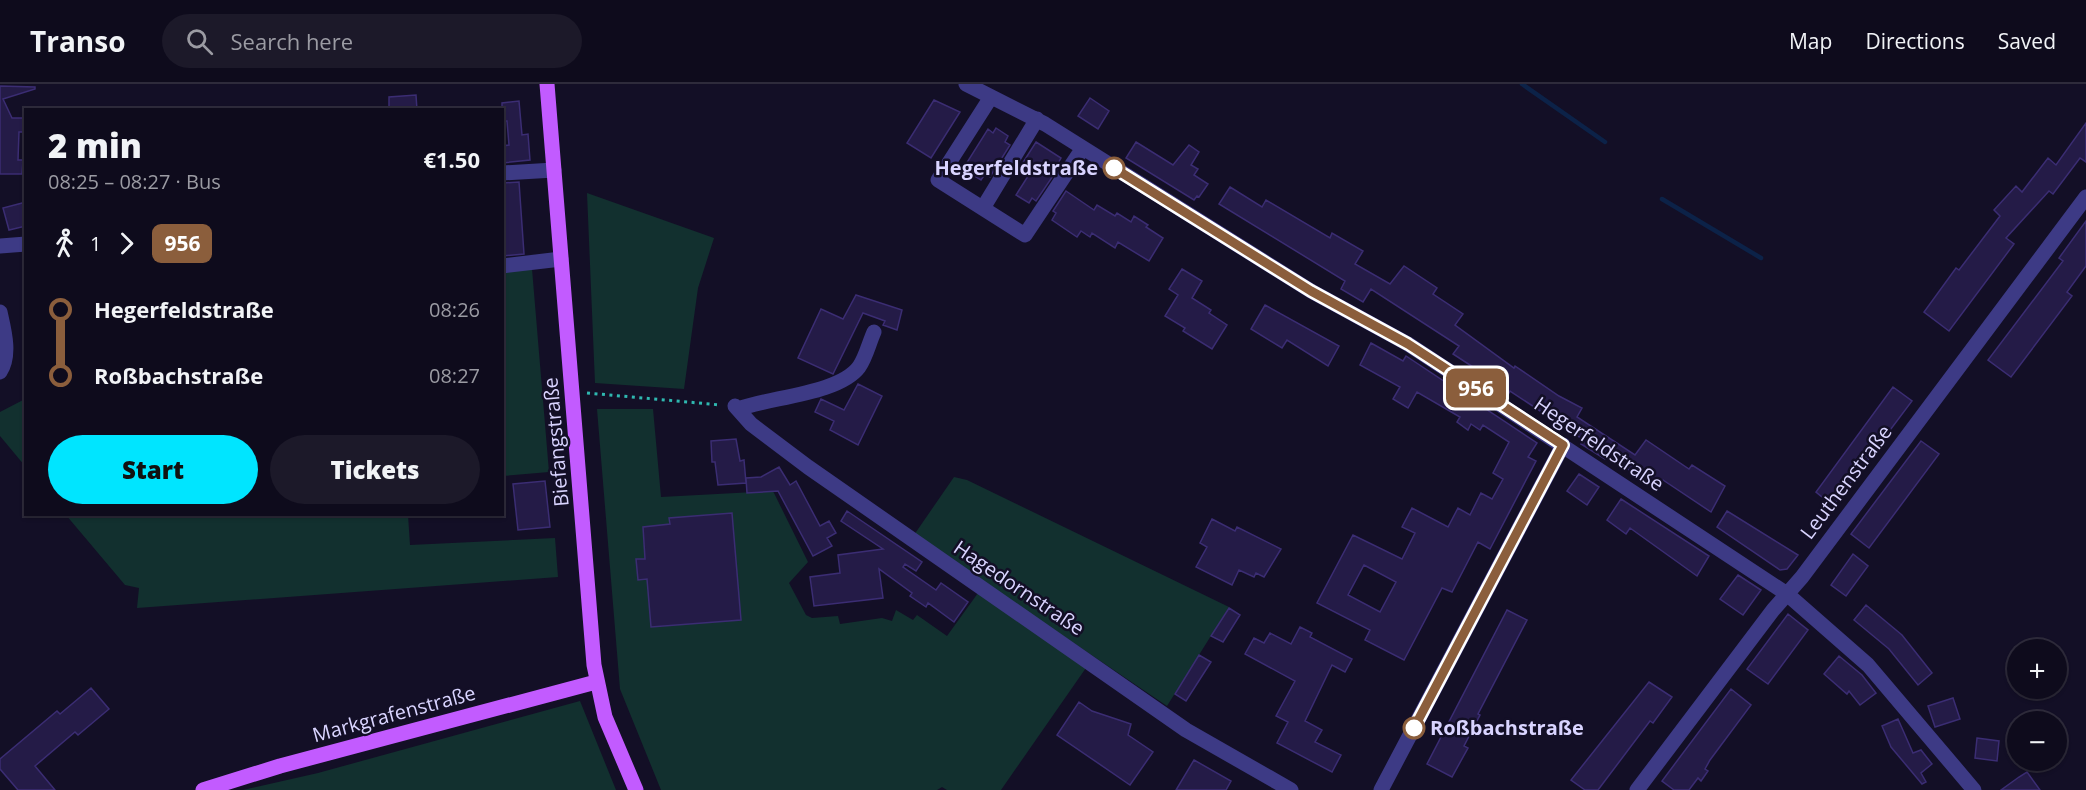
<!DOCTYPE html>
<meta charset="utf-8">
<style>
body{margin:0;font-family:"Open Sans",sans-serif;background:#1c1929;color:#f1f3f6;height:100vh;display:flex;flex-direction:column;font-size:22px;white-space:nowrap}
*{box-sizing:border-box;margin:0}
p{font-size:20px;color:#9b9ba3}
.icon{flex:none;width:33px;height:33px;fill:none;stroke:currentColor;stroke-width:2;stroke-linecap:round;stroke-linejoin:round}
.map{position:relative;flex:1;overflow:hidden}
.panel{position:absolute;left:24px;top:24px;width:480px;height:408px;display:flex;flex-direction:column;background:#0e0b1c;border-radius:0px;box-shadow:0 2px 4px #0004,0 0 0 2px #2e2b3b}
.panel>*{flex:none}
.badge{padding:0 12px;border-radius:9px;font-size:21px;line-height:39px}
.controls{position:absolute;left:2007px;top:555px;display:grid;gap:12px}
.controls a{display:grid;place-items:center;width:60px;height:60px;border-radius:50%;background:#0e0b1c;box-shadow:0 2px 4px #0004,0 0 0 2px #2e2b3b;font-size:30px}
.map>.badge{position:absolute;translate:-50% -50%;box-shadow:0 0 0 3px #fff}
.legs{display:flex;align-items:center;gap:9px;height:66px;padding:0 24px;font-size:20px}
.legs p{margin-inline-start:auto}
.overview{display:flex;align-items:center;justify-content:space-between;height:102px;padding:0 24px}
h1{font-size:33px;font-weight:800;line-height:45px}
.cta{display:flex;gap:12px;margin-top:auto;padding:12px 24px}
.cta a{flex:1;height:69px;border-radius:36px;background:#00e5ff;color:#111;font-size:24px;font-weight:800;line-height:69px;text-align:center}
.cta a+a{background:#1c1929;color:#f1f3f6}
ul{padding:0 24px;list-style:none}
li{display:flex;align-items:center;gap:21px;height:66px;font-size:22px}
li i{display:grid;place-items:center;width:9px;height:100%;margin:0 8px;background:currentColor}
li i::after{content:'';width:15px;height:15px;margin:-8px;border:4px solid;border-radius:50%;background:#0e0b1c}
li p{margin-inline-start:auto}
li:first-child i{background:linear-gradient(#0000 50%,currentColor 0)}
li:last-child i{background:linear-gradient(currentColor 50%,#0000 0)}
header{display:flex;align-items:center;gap:36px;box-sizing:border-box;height:84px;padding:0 30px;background:#0e0b1c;border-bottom:2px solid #2e2b3b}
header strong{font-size:28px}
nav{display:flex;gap:33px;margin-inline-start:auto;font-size:21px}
.search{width:420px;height:54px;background:#1c1929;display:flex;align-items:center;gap:15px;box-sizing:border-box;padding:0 21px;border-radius:33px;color:#9b9ba3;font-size:22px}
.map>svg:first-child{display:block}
</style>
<header>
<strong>Transo</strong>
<div class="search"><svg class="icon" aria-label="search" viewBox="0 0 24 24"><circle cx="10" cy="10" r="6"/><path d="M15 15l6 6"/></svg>Search here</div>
<nav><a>Map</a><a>Directions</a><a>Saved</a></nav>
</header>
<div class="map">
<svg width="2086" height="706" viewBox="0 0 2086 706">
<rect width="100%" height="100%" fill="#130f26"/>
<!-- green -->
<path fill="#12302f" d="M587 109 714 154 698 204 684 305 595 299Z
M532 185 549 388 503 392V186Z
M25 315V382L0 352V328Z
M597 325H653L661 413 773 407 808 478 789 499 806 531 812 534 838 532 840 540 882 534 892 537 896 526 913 536 917 531 947 552 978 509 1088 581 1001 706H947L942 703 937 706H661L620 605Z
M954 393 967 396 1229 523 1167 622 914 451Z
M66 431H408L410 461 555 454 558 493 137 524 139 504 125 501Z
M580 617 616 706H243L318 689Z"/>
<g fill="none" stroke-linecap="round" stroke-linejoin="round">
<!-- stream -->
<path stroke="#0c2248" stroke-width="4.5" d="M1522 0 1605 58
M1662 115 1761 174"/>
</g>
<!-- building -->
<path fill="#241b47" stroke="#3b2d73" stroke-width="1.5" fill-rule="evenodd" d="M0 2 35 3V5L3 15 12 34H25V48H19L18 76H23L22 90H0Z
M416 11 417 26H389V13Z
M1090 14 1109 27 1098 45 1078 32Z
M934 16 960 28 931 74 907 59Z
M519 17 522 51 528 50 530 76 502 79V62L509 61 507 37H502V19Z
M2086 39V78L2080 74 2053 110 2049 107 2006 154 2014 160 1949 247 1924 228 1956 184 1959 186 2000 132 1994 126 2016 102 2022 108 2048 74 2056 81Z
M996 44 1008 52 1005 58 1010 61 990 93 985 90 981 96 968 88 971 84 966 80 988 45 993 49Z
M1036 58 1061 74 1057 81 1059 83 1036 117 1032 114 1029 119 1016 111 1032 86 1022 80Z
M1136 58 1173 81 1189 61 1199 68 1191 81 1198 85 1194 91 1208 100 1199 113 1197 112 1194 116 1126 74Z
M519 98 524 170 502 172V99Z
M1230 103 1262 123 1266 116 1330 154 1332 149 1363 167 1355 180 1390 200 1404 182 1437 204 1433 210 1463 230 1455 241 1514 284 1515 282 1559 312 1582 324 1577 333 1635 371 1646 356 1689 385 1692 381 1725 402 1711 428 1663 396 1658 405 1608 372 1605 375 1581 360 1584 356 1510 307 1508 311 1496 304 1495 306 1483 298 1487 292 1453 270 1459 262 1371 205 1363 218 1341 205 1345 197 1219 120Z
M1066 107 1094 126 1097 121 1115 132 1117 129 1131 138 1134 132 1148 141 1146 143 1163 154 1149 177 1118 158 1115 164 1092 149 1090 153 1081 147 1077 153 1052 136 1056 129 1053 127Z
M26 118V142L9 146 3 124Z
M2086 137V182L2067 208 2072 212 2011 293 1988 276 2063 177 2059 174Z
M1182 185 1202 197 1192 214 1211 226 1209 229 1227 241 1212 265 1183 247 1185 244 1165 232 1178 211 1169 205Z
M856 211 902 226 897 246 883 241 885 237 863 229 833 290 798 274 821 225 843 235Z
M1265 221 1339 262 1328 282 1287 256 1282 264 1251 245Z
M1371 259 1403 277 1406 272 1537 359 1528 373 1536 377 1490 465 1478 458 1452 508 1442 504 1404 576 1365 556 1370 546 1317 519 1353 451 1402 475 1415 449 1402 443 1412 424 1448 443 1458 424 1470 431 1481 409 1492 415 1503 395 1493 389 1509 358 1483 341 1480 346 1471 340 1468 346 1457 338 1460 333 1417 308 1408 324 1393 315 1400 303 1360 281ZM1364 481 1396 498 1380 528 1348 511Z
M858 300 882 312 858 361 830 346 834 337 815 328 821 315 844 326Z
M1893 303 1912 317 1833 422 1816 408Z
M736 355 740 377 744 376 746 399 718 401 715 378H712L711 357Z
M1921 357 1939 370 1869 464 1851 450Z
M779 383 790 401 796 397 820 442 829 437 836 449 827 454 832 462 813 472 778 407 747 409 746 394 761 393Z
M1579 390 1599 403 1587 421 1567 407Z
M545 397 550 443 518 446 513 400Z
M1621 415 1709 472 1697 492 1630 444 1626 450 1607 436Z
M847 427 922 478 916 487 905 480 903 483 936 506 941 499 968 518 954 538 928 519 926 523 910 512 912 509 879 485 883 514 814 522 810 493 840 489 838 471 883 465 841 437Z
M1727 427 1798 471 1787 485 1780 486 1717 443Z
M732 429 741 536 651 543 647 495 638 496 636 475H645L643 443 670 440 669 434Z
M1212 435 1235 447 1237 443 1281 465 1264 493 1256 489 1254 493 1239 486 1232 501 1196 483 1207 463 1200 459Z
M1853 470 1868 482 1846 512 1831 501Z
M1738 491 1761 506 1743 531 1720 515Z
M1866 521 1902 551 1932 589 1918 601 1889 565 1854 536Z
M1229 524 1240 531 1223 558 1211 552Z
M1507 526 1527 536 1478 630 1480 631 1464 662 1468 664 1452 693 1427 680Z
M1788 530 1808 546 1768 600 1747 585Z
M1300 543 1312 549 1310 553 1352 575 1345 588 1332 581 1305 637 1322 646 1315 658 1341 671 1332 688 1277 659 1288 638 1276 632 1295 597 1245 570 1254 554 1264 559 1270 549 1291 560Z
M1199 571 1211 578 1186 617 1175 610Z
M1839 572 1862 591 1876 609 1860 621 1849 607 1847 610 1824 590Z
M1649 598 1672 613 1653 639 1650 637 1598 706H1585L1571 696Z
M91 604 109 625 78 651 75 648 35 682 55 706H18L0 685V675L57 627 60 630Z
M1731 605 1751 621 1710 676 1705 685 1708 687 1701 697 1698 694 1689 706H1674L1662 697Z
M1953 614 1960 635 1935 643 1928 622Z
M1079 618 1092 627 1131 640 1128 651 1153 668 1130 701 1057 651Z
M1898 635 1913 669 1921 666 1932 680 1921 689 1926 698 1922 700 1891 663 1882 642Z
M1977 654 1999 657 1997 677 1975 674Z
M1194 676 1231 697 1226 706H1176Z
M2027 688 2040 706H2001L2019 693Z"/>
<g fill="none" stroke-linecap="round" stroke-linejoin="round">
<!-- path -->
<path stroke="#2fb8b0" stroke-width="3" stroke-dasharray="3 4.5" stroke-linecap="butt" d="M587 309 721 321"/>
<!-- minor -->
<path stroke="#3d3a85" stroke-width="15" d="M966 0 1045 40 1311 207 1408 260 1787 510 1868 581 1974 706
M991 13 938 96 1025 151 1083 64
M502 89 554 86
M983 124 1037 35
M0 162 26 160
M502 182 561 175
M0 228C4 246 11 271 0 288
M735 322 751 340 808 383 1186 646 1291 706
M738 325C770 313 839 310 859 283 866 273 869 259 874 248
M1381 706 1563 361
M1637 706 1773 526 1802 493 2086 113"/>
<!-- major -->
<path stroke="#c25bff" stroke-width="15" d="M547 0 594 581 605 633 636 706
M203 706 280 682 596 598"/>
</g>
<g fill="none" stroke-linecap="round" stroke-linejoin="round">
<defs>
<path id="line-1" d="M1114 84 1311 207 1408 260 1563 361 1414 644"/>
</defs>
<!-- line-1 casing -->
<use href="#line-1" stroke="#fff" stroke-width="14"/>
<!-- line-1 -->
<use href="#line-1" stroke="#8b5e3c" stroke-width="9"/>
</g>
<!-- markers -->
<g fill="#fff" stroke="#8b5e3c" stroke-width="3">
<circle cx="1114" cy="84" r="10"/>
<circle cx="1414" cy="644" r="10"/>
</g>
<g text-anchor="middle" stroke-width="5" stroke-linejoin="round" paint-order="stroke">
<!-- stop labels -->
<g font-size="20" font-weight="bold" fill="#d9d4ff" stroke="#130f26" text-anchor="end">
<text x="1098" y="91">Hegerfeldstraße</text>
<text x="1430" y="651" text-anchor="start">Roßbachstraße</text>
</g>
<!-- street labels -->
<g font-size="20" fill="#d9d4ff" stroke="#130f26">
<text transform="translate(556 358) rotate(-95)" y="7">Biefangstraße</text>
<text transform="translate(1599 360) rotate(34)" y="7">Hegerfeldstraße</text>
<text transform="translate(1846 398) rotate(-53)" y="7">Leuthenstraße</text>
<text transform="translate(1019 504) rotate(34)" y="7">Hagedornstraße</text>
<text transform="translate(394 630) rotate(-15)" y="7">Markgrafenstraße</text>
</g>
</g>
</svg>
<div class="controls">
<a>+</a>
<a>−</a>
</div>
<b class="badge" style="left:1476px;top:304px;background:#8b5e3c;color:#fff">956</b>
<section class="panel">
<div class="overview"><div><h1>2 min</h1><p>08:25 – 08:27 · Bus</p></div><b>€1.50</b></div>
<div class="legs"><svg class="icon" aria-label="walk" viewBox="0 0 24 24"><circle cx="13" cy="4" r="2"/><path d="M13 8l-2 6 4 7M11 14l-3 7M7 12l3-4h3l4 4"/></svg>1<svg class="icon" aria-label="forward" viewBox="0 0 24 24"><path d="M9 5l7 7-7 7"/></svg><b class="badge" style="background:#8b5e3c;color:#fff">956</b></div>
<ul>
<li><i style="color:#8b5e3c"></i><b>Hegerfeldstraße</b><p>08:26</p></li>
<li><i style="color:#8b5e3c"></i><b>Roßbachstraße</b><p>08:27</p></li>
</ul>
<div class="cta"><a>Start</a><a>Tickets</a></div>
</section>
</div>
